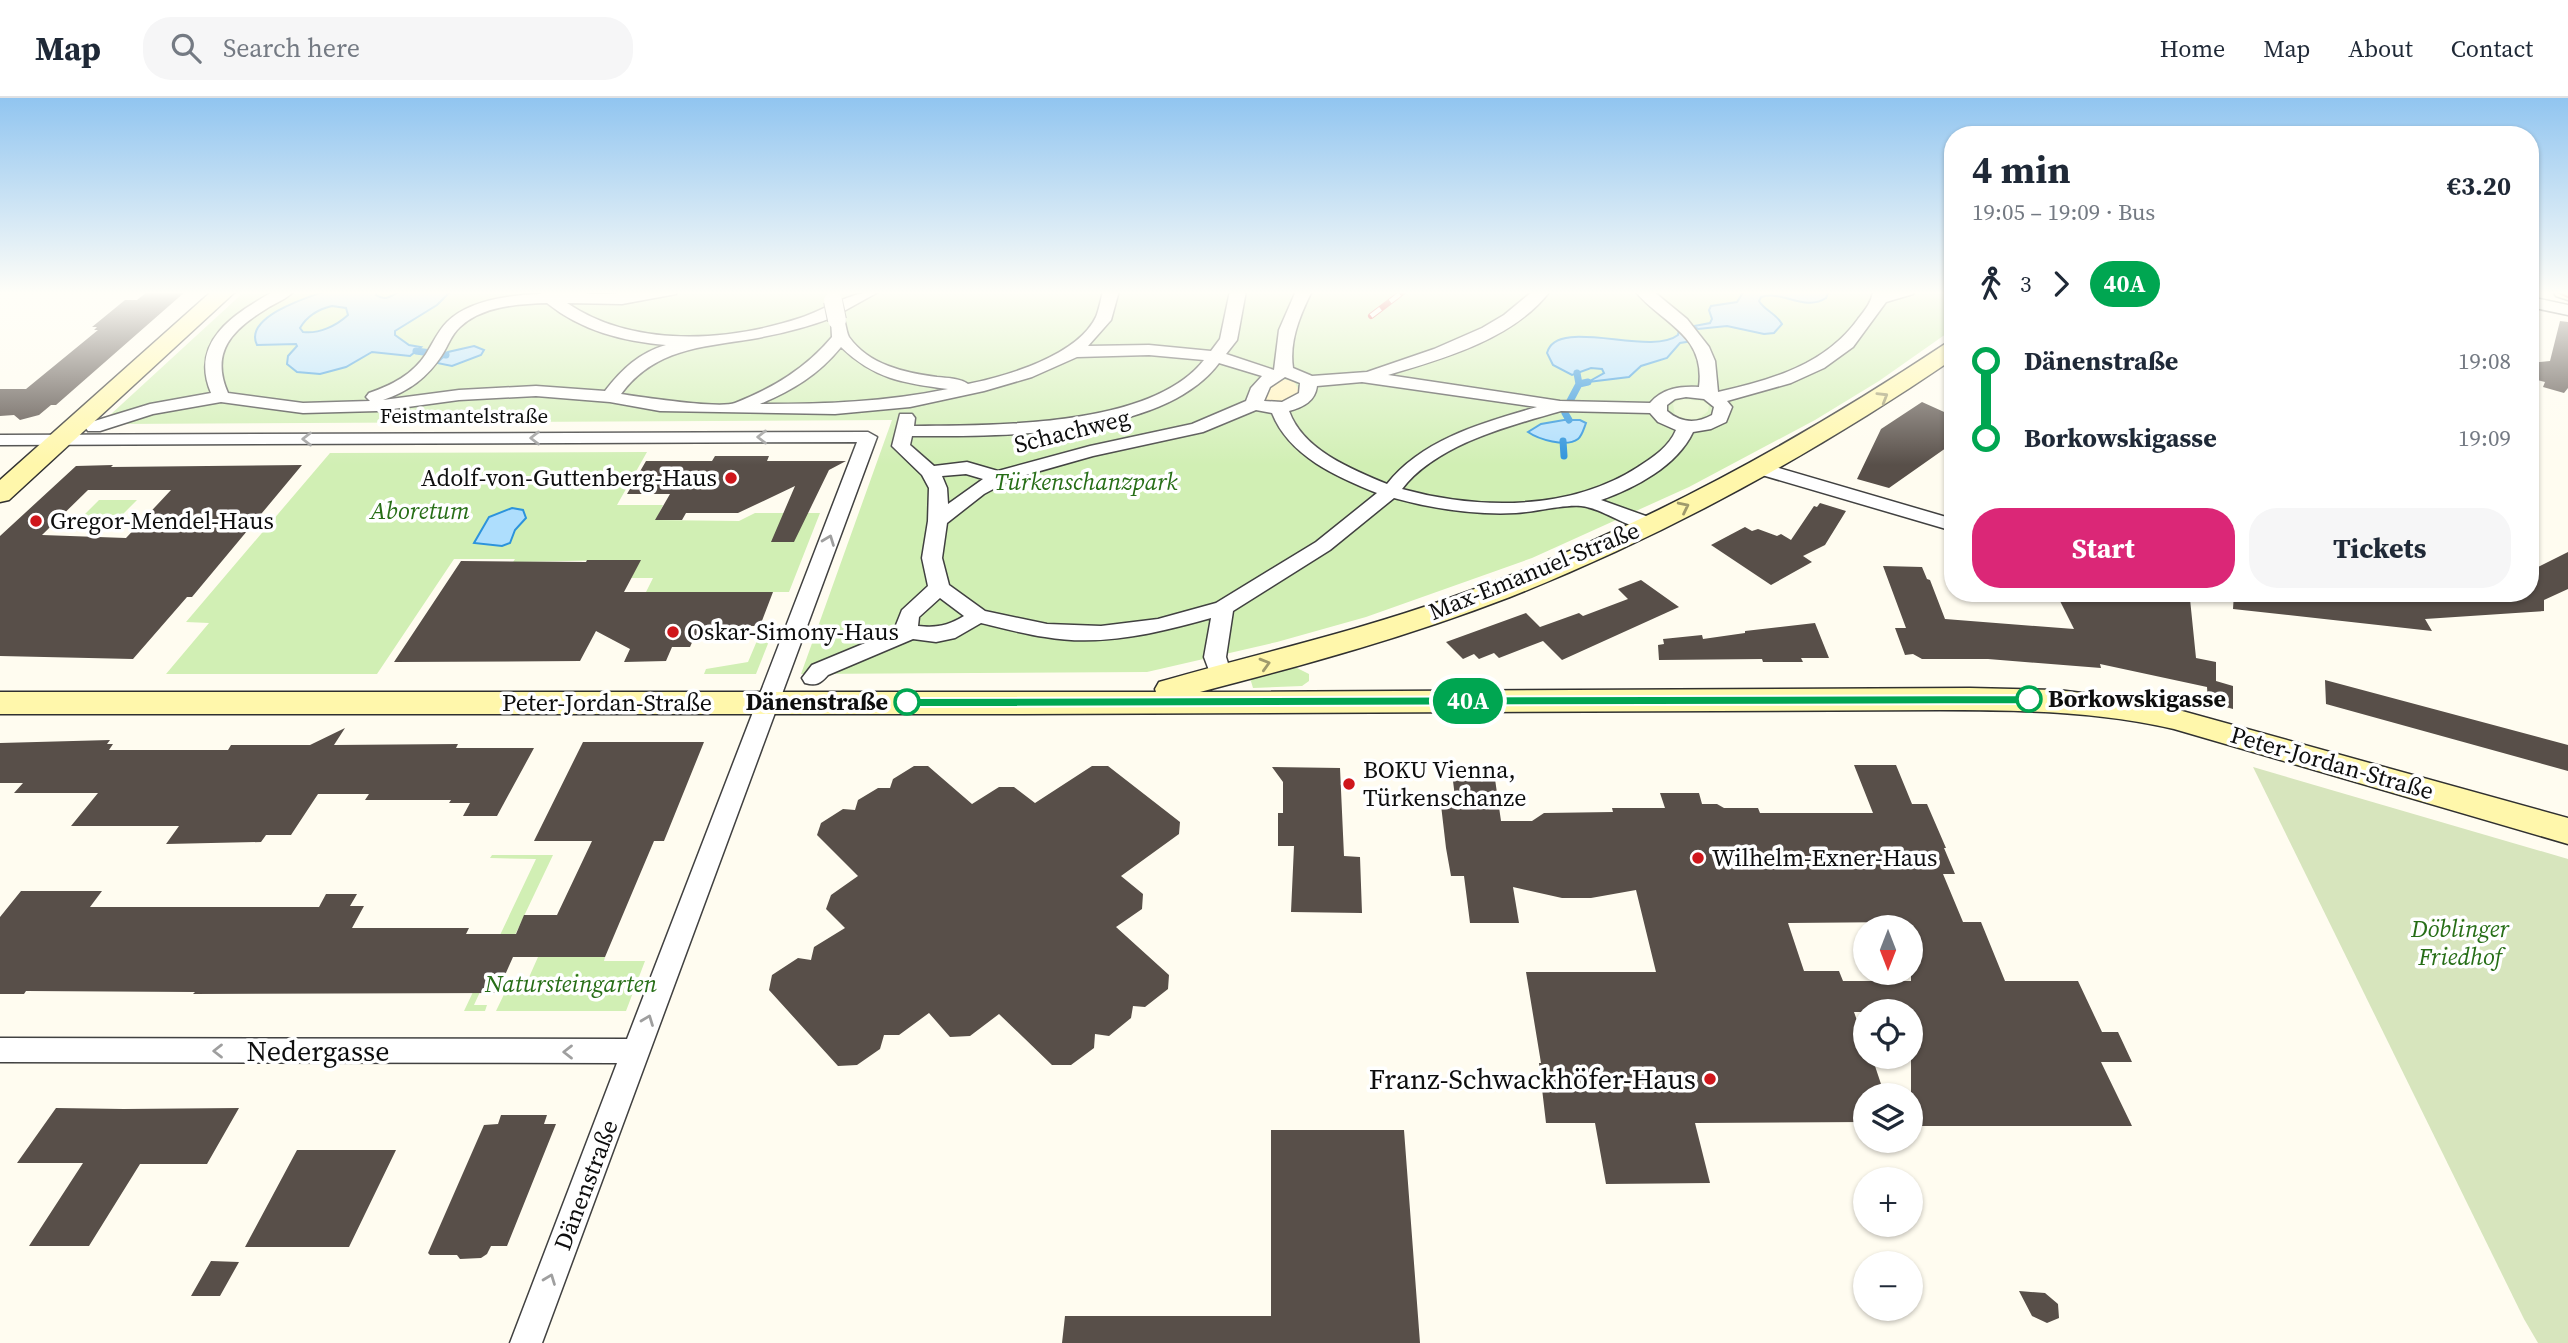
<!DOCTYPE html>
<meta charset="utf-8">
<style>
body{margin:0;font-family:"Source Serif 4",serif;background:#f6f6f7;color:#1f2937;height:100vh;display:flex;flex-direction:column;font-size:26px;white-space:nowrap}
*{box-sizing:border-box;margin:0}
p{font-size:23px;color:#747a83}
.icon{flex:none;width:38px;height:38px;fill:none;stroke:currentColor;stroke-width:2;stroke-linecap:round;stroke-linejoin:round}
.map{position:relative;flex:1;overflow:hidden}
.details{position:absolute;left:1944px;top:28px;width:595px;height:476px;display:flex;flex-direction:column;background:#fff;border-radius:28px;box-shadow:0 2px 5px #0004}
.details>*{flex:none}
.badge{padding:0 14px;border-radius:23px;font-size:24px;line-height:46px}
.needle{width:46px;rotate:180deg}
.buttons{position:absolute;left:1853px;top:817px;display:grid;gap:14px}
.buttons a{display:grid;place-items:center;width:70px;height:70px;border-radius:50%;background:#fff;box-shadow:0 2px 5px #0004;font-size:35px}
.map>.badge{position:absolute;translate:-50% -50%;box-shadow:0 0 0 4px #fff}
.legs{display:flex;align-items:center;gap:10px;height:77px;padding:0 28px;font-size:23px}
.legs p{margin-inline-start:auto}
.headline{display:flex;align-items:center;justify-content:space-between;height:119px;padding:0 28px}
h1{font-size:38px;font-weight:700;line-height:52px}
.cta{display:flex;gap:14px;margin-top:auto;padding:14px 28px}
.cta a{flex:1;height:80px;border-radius:28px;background:#db2777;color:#fff;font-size:28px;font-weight:700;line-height:80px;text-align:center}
.cta a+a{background:#f6f6f7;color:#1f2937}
ul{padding:0 28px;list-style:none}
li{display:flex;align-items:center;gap:24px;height:77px;font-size:26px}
li i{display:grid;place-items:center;width:10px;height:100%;margin:0 9px;background:currentColor}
li i::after{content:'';width:18px;height:18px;margin:-9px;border:5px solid;border-radius:50%;background:#fff}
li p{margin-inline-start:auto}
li:first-child i{background:linear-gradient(#0000 50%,currentColor 0)}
li:last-child i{background:linear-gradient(currentColor 50%,#0000 0)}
header{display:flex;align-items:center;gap:42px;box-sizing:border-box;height:98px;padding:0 35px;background:#fff;border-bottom:2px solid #e0e1e3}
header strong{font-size:33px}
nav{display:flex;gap:38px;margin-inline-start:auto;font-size:24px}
.search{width:490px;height:63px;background:#f6f6f7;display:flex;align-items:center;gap:18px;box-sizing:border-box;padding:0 24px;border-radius:28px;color:#747a83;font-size:26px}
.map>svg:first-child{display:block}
</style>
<header>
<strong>Map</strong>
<div class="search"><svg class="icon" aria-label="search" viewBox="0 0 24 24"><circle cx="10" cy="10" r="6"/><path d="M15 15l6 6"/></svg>Search here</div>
<nav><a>Home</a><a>Map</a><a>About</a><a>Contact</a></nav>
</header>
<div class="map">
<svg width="2568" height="1245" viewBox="0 0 2568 1245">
<rect width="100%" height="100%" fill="#fffcf0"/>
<!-- green -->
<path fill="#d1efb4" d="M245 193H1953V231L1879 283 1815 322 1689 389 1532 460 1366 519 1277 544 1147 574 801 576 892 322 115 326 110 317Z
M647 354 617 407H663L656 422 739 423 755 415H820L789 494H646L653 480H631L621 462 513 464 515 461H454L377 576H166L209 525 186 524 330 355Z
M99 402H137L122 417 83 418Z
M759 538H771L756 576H704L706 571 748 564Z
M1295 569 1309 576V583L1302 588 1253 590 1250 580Z
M492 757H553L506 856 485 883 474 907H487L485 913H464L536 761 490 760Z
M538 859H605L604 863H645L626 913H496L509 886H526Z"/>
<!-- sand -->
<path fill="#fff1b8" d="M1280 281 1294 283 1299 293C1290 303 1278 310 1264 303L1263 298Z"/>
<!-- cemetery -->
<path fill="#d7e5bd" d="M2253 669 2568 761V1245H2538L2524 1221Z"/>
<!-- pitch -->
<path fill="#e4f5c7" d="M1681 301 1703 303 1709 307 1708 313C1699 323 1687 325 1675 319L1673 305Z"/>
<!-- water -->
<path fill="#aedefd" stroke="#2c93dc" stroke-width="2" fill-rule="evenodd" d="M326 193H377L376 197C388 205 392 195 403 193 417 190 436 193 451 193L437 207 395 233V237L409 247 421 249 410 258 372 254 346 269 320 276 297 274 287 266 288 258 297 248 296 246 257 247C243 219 308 199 326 193ZM332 208 346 210 348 217C336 228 319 236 303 234L300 230C307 218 319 211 332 208Z
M1744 193H1829L1826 200C1805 214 1783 192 1761 199L1759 203C1765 213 1776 215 1782 226L1774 235 1764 236 1727 228 1698 231 1694 228 1710 225 1712 221 1709 212 1711 208 1737 204Z
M1679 232 1692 243 1680 245 1667 260 1641 268 1629 279 1588 284 1604 275 1602 271 1591 270 1572 277 1553 267 1547 255C1556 218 1650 259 1678 237Z
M474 248 484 252 481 257 452 268 437 265 448 254Z
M1564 322H1580L1586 325C1584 330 1582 338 1578 341 1566 350 1538 341 1528 334L1541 326Z
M512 410 523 412 526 420 515 432 510 445 502 448 474 445 489 419Z"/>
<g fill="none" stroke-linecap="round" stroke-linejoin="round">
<!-- stream -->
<path stroke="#2c93dc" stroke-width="7" d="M416 253 446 257
M1577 275 1579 286
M1570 303 1579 286 1588 284
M1565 315 1569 322
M1563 343 1564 358"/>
</g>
<!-- building -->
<path fill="#584f49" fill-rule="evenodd" d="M148 193H186L56 307H51L39 317 20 322 14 317 0 318V291H26L98 232H94L97 229H92L125 202H137Z
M2560 223 2568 224V290L2564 295 2543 289 2545 284 2530 280V265L2550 263Z
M1922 304 1953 318V345L1889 390 1857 381 1881 331Z
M715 358H769L767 363H846L829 372 794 444H771L795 388 738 415H686L682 422H655L670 396H627L646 363H712Z
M113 367 111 369 302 367 192 499H187L133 561 0 558V438L76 368ZM88 392H171L126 440 42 437Z
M1820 405 1846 413 1825 447 1803 458 1812 464 1771 487 1711 447 1745 429 1752 433 1758 431 1777 438 1781 436 1791 442 1814 408 1817 409Z
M2568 454V491L2544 502V513L2425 521 2432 533 2233 511 2234 495H2299L2350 501 2431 495H2530V473Z
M587 462H641L624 494H773L760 528H723L718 540H694L690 549H672L666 563 624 564 630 551 596 533 580 563 394 564 461 463 586 464Z
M1883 468 1922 469 1927 481 1930 482 1945 521 2074 531 2056 495H2162L2190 501 2196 560 2216 564V583L2233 588V611L2208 604 2207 589 2100 566 2101 570 1988 561H1922L1913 556 1905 557 1895 530H1906Z
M1641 482 1679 509 1562 562 1543 543 1499 560 1494 555 1479 561 1474 556 1463 561 1446 544 1526 515 1540 529 1579 515 1583 518 1628 501 1618 491Z
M1815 525 1829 560H1801L1803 564H1763L1762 561 1659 562 1658 547 1664 546 1663 541 1702 537 1703 541 1745 535V533Z
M2325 582 2568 647V673L2326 606Z
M345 630 334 647 458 646 456 650H534L497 718H463L470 705H449L451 702H365L369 696H318L291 737H266L261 744 166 746 179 728H71L98 695H14L23 685H0V645L110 642 107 646H113L109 652H228L231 647H310Z
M583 644H704L664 743H654L605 859H513L497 895 193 896 195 894 26 893 24 896H0V819L21 793H102L90 809H319L326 796H357L350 808H364L352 830H469L466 836H516L524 817H557L592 743H534Z
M1451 667H1493L1501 723H1532L1544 715 1613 714 1612 710H1665L1660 695H1699L1702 706H1717L1724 710H1758L1760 715H1873L1854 667H1896L1912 706H1927L1946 750H1944L1955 776H1943L1963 824H1981L2005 883H2078L2102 934H2118L2132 964H2101L2132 1028H1922L1911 997V914H1854L1866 948V959H1872L1885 998H1866V1024L1695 1025 1710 1085 1606 1086 1595 1025H1546L1539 965H1541L1526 874H1656L1636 792 1591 800H1562L1513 789 1519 825H1470L1464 778H1451L1446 750 1441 707H1456ZM1901 824 1903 830H1911V883H1843L1839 873H1804L1788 825Z
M914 668H928L972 706 999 689H1014L1035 705 1092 668H1108L1180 724 1179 736 1121 778 1143 796 1142 811 1116 829 1169 877 1168 891 1145 909 1133 908 1131 920 1109 938 1095 936 1094 950 1071 967H1052L999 916 970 938 950 939 929 915 899 937H884L880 951 857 967 838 968 769 892 772 877 798 860 811 862 814 849 845 830 826 811 831 797 858 778 817 737 821 725 843 711 855 712 858 702 878 690H890L893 681Z
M1272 669 1340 670 1344 758 1360 759 1362 815 1291 814 1294 748H1278V715H1283V684Z
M56 1010 124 1011 239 1010 207 1066H140L89 1148H29L83 1065H17Z
M501 1017H547L544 1026H556L507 1148H491L487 1156 481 1160 460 1161 457 1157H430L428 1155 484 1027 498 1026Z
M1271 1032H1404L1420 1245H1062L1065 1218H1271Z
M297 1052H396L349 1149H245Z
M211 1163 239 1164 220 1198H191Z
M2019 1193 2045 1195 2058 1206 2059 1220 2047 1225 2032 1218Z"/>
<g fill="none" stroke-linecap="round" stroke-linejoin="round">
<defs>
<path id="street" d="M274 193H294C287 201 275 205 266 211 232 232 210 254 228 295L303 305 370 303 366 299 369 295C392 287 412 277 426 256 433 245 438 233 447 224 469 202 510 197 540 196L544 193 598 196 678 193 676 196 622 206 567 205C633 250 727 244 800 220 827 211 851 193 880 193L835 218 843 219C846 225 846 233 849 239 869 267 905 275 937 279 947 280 960 280 968 286 1007 278 1077 258 1096 219 1099 212 1101 201 1103 193H1119L1111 222 1088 248 1149 247 1211 253 1220 241 1230 193H1246L1237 242 1226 256 1274 272 1279 232 1296 193H1312C1300 217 1289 243 1293 270L1312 278 1367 274 1434 251 1482 230 1504 217 1533 193H1550C1514 241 1442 261 1388 277L1560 303 1650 305C1663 290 1680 288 1699 289 1706 236 1662 226 1635 193H1653L1687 221 1709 249 1715 263 1718 294C1771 282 1825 267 1858 221 1865 212 1872 204 1873 193H1915L1913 196 1886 204 1853 249 1824 270 1791 285 1727 303 1732 309 1726 324 1711 331 1693 334C1677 368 1635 390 1601 402L1657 422 1660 426 1657 430C1632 436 1605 410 1581 408 1565 406 1535 414 1516 415 1475 417 1434 411 1394 400L1330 452 1233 513 1226 559 1232 578 1229 583 1221 585 1213 583 1204 559 1211 520C1158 535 1101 549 1045 539 1024 536 1002 530 981 525L955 540 936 544 913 541 828 577C820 586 816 588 805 585L802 580 812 567 899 531 896 527 902 512 928 488 922 460 928 423 929 390 922 377 892 348 900 316H912L915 320 914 328C993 327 1151 330 1204 262L1149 257 1077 259 1032 279 984 293 910 309 835 316 660 313 610 304 536 298 459 302 378 313 303 315 221 304 153 316 100 333H88L85 329 88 325 150 306 211 295C189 243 234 216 274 193ZM547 205C582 233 622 243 666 247 639 255 622 271 605 293L536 288 459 292 383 302C409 293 427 280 442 257 448 248 451 237 460 229 482 208 518 206 547 205ZM831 220 832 239C805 271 773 290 735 305 719 311 641 299 621 296 654 251 701 249 752 241 779 236 805 230 831 220ZM841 249C874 281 903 285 948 291 886 304 824 306 760 306 793 292 818 277 841 249ZM1219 265 1262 278 1251 290 1246 303 1192 326 1090 348 998 373 967 364 934 368 910 347 912 338C999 338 1162 341 1219 265ZM1285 279 1300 285 1299 295 1282 304 1264 303 1270 289ZM1362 284 1537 309C1485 324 1422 341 1387 386 1351 371 1303 352 1289 313 1304 309 1315 303 1317 288ZM1686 299 1704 301 1714 309 1712 317C1696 326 1681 325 1667 313V307L1675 301ZM1256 312 1272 315C1289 358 1337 379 1377 395L1316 444 1216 505 1158 521 1101 528 1047 526 985 513 949 487 942 460 947 425 984 396 1012 381 1093 358 1203 334ZM1561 313 1650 315 1658 324 1676 332C1669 349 1653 359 1638 369 1570 413 1479 412 1402 391 1437 346 1509 328 1561 313ZM966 376 983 381 948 406 947 390 942 378ZM940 500 964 518C947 528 937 530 918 528L919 519Z
M2530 199 2568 207V217L2530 209Z
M868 334 877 339 542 1245H510L617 965 0 964V940L627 941 857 344 0 347V337Z
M1762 365 1953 421V433L1755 375 1753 371 1755 367Z"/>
<path id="secondary" d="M212 193H236L9 402 0 404V382Z
M2553 193H2568V202L2556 198Z
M1953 244V261C1814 356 1666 437 1510 499 1409 538 1305 567 1200 594L1970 590 2058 592 2146 603 2568 720V746L2174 631C2097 613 2019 612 1940 612L1022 616H0V594H1156L1155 591 1159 584C1256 556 1355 534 1450 500 1626 438 1790 349 1945 246Z"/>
</defs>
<!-- street casing -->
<use href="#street" stroke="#414141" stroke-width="3"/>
<!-- secondary casing -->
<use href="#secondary" stroke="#303030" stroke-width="3"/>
<!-- street -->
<use href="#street" fill="#fff" fill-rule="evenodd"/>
<!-- secondary -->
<use href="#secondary" fill="#fff7ab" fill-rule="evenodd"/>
<!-- tram -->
<path stroke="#cf161b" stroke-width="2" d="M2555 193 2568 199"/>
<defs>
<path id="rail" d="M1371 218 1404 193"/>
</defs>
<!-- rail casing -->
<use href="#rail" stroke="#cf161b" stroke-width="6"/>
<!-- rail -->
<use href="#rail" stroke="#fff" stroke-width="4.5" stroke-dasharray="12" stroke-linecap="butt"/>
<defs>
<path id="street-bridge" d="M833 203 837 222"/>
</defs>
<!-- street-bridge casing -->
<use href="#street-bridge" stroke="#414141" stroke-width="20" stroke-linecap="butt"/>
<!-- street-bridge -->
<use href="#street-bridge" stroke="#fff" stroke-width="18"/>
</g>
<!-- one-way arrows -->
<defs><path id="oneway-chevron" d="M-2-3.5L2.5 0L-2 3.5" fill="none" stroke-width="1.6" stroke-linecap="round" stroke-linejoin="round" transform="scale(1.75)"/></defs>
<g stroke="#9f9a6c">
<use href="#oneway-chevron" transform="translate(1883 299) rotate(-31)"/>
<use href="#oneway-chevron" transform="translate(1684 409) rotate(-26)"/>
<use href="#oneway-chevron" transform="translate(1265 566) rotate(-16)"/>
</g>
<g stroke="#9f9f9f">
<use href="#oneway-chevron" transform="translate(762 339) rotate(180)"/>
<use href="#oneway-chevron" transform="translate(535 340) rotate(180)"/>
<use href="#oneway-chevron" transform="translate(307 341) rotate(180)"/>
<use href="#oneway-chevron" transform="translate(829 442) rotate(-69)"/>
<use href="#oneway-chevron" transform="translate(648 922) rotate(-69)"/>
<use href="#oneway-chevron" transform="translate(218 953) rotate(-180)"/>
<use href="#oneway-chevron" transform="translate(568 954) rotate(180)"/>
<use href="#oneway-chevron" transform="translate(550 1181) rotate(-69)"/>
</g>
<!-- sky -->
<linearGradient id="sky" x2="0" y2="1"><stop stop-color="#91c5f0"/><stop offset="0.53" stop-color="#fffef8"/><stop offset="1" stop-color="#fffef8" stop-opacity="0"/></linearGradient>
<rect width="2568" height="367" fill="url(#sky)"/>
<!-- line-1 -->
<path fill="#00a651" stroke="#fff" stroke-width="2" d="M2029 597 2036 601 2029 606 907 609 900 604 907 600Z"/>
<!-- markers -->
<g fill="#cf161b" stroke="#fff" stroke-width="2.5">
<circle cx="731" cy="380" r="7"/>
<circle cx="36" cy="423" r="7"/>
<circle cx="673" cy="534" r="7"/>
<circle cx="1349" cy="686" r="7"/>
<circle cx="1698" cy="760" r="7"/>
<circle cx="1710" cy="981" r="7"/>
</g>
<g fill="#fff" stroke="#00a651" stroke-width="3.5">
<circle cx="2029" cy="601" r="12"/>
<circle cx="907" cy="604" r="12"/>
</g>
<g text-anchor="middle" stroke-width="7" stroke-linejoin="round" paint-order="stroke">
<!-- far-street labels -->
<g font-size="21" fill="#0e0e0e" stroke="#fff">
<text x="464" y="325">Feistmantelstraße</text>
</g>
<!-- street labels -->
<g font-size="24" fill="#0e0e0e" stroke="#fff">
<text transform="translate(1072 333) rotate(-14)" y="8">Schachweg</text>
<text transform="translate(1534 473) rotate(-22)" y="8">Max-Emanuel-Straße</text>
<text x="607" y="613">Peter-Jordan-Straße</text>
<text transform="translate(2332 665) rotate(16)" y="8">Peter-Jordan-Straße</text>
<text transform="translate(586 1087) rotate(-69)" y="8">Dänenstraße</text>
</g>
<!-- poi labels -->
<g font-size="24" fill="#0e0e0e" stroke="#fff" text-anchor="start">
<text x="717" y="388" text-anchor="end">Adolf-von-Guttenberg-Haus</text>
<text x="50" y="431">Gregor-Mendel-Haus</text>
<text x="687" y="542">Oskar-Simony-Haus</text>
<text x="1363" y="680">BOKU Vienna,<tspan x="1363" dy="28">Türkenschanze</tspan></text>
<text x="1712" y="768">Wilhelm-Exner-Haus</text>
</g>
<!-- park labels -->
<g font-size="24" font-style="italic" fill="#276e17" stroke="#fff">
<text x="1086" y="392">Türkenschanzpark</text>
<text x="420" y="421">Aboretum</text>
<text x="2460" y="839">Döblinger<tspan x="2460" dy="28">Friedhof</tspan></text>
<text x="571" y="894">Natursteingarten</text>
</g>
<!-- stop labels -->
<g font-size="24" font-weight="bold" fill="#0e0e0e" stroke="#fff" text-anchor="start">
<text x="2048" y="609">Borkowskigasse</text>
<text x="888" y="612" text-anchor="end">Dänenstraße</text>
</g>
<!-- near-street labels -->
<g font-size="28" fill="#0e0e0e" stroke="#fff">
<text x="318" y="963">Nedergasse</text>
</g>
<!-- near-poi labels -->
<g font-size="28" fill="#0e0e0e" stroke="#fff" text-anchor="end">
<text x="1696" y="991">Franz-Schwackhöfer-Haus</text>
</g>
</g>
</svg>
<div class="buttons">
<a><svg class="needle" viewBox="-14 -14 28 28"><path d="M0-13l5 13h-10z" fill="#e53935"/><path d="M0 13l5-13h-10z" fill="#747a83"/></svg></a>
<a><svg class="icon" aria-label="locate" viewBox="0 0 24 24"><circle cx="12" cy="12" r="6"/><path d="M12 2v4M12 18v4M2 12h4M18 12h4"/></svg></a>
<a><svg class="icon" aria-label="layers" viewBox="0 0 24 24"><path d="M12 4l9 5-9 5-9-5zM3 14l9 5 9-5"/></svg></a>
<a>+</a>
<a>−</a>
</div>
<b class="badge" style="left:1468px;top:603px;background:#00a651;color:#fff">40A</b>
<section class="details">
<div class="headline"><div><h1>4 min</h1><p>19:05 – 19:09 · Bus</p></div><b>€3.20</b></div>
<div class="legs"><svg class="icon" aria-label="walk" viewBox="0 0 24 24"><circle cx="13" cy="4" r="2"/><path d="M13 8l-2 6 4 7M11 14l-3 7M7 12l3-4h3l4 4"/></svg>3<svg class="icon" aria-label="forward" viewBox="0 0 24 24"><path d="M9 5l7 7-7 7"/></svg><b class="badge" style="background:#00a651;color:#fff">40A</b></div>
<ul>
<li><i style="color:#00a651"></i><b>Dänenstraße</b><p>19:08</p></li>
<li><i style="color:#00a651"></i><b>Borkowskigasse</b><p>19:09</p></li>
</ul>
<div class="cta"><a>Start</a><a>Tickets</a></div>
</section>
</div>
